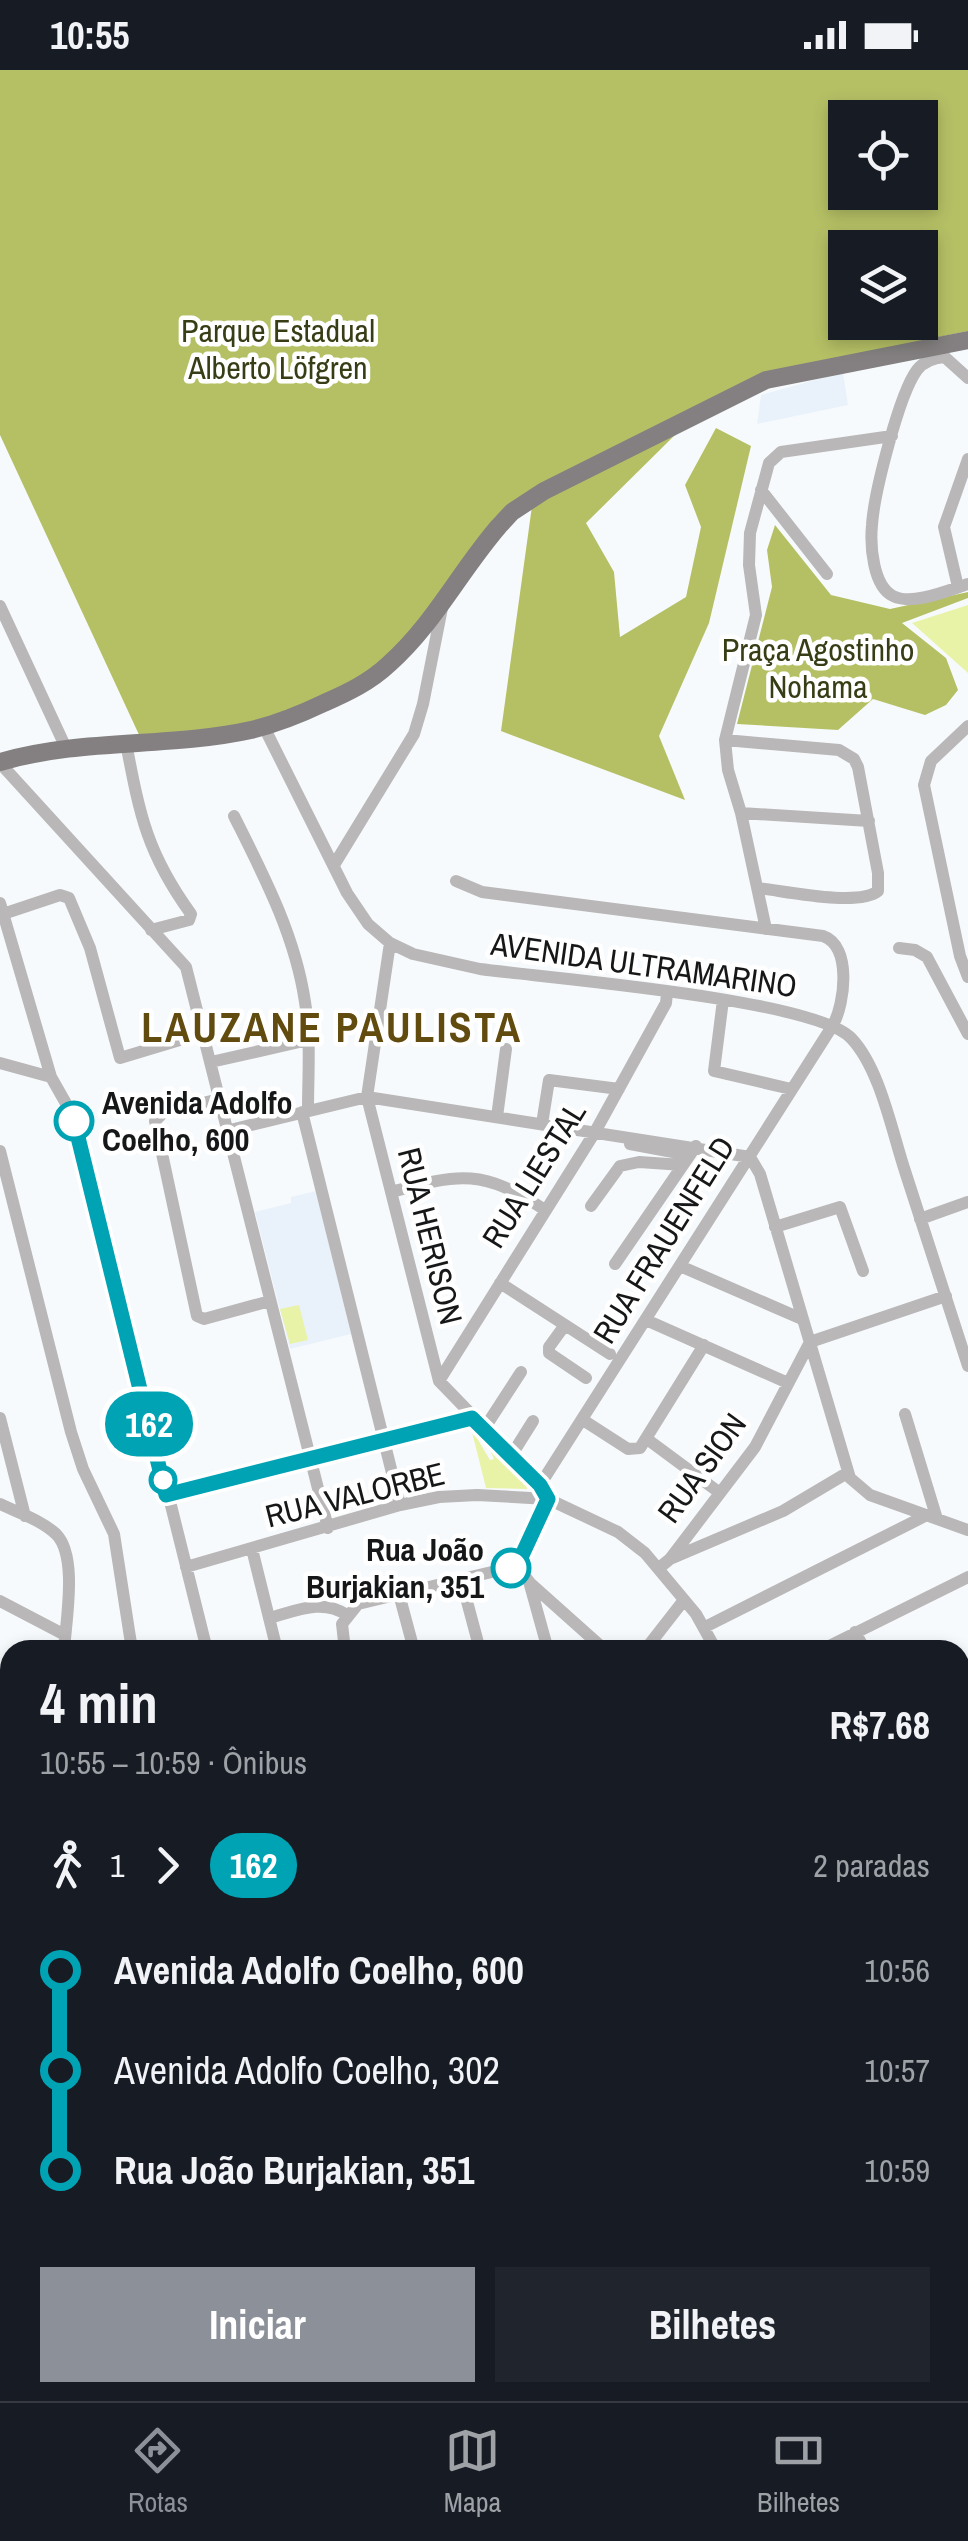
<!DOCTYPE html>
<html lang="pt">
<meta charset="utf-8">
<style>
body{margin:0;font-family:"Archivo Narrow",sans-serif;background:#20242c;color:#f1f3f6;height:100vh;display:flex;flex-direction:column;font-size:38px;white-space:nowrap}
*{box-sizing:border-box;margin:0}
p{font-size:32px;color:#9ea1a6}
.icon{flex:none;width:55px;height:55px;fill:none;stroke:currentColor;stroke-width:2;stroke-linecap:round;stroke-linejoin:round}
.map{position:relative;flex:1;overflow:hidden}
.sheet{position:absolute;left:0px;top:1570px;width:970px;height:762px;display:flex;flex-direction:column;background:#171b24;border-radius:30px 30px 0 0;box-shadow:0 5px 15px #0003}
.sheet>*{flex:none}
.badge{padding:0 20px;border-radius:32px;font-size:35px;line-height:65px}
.tools{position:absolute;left:828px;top:30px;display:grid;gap:20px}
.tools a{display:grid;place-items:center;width:110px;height:110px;border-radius:0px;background:#171b24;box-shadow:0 5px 15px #0003;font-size:50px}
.map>.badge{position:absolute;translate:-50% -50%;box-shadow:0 0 0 5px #fff}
.legs{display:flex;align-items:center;gap:15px;height:110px;padding:0 40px;font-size:32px}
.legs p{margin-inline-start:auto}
.head{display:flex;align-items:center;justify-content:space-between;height:170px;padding:0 40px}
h1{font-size:55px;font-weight:700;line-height:75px}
.cta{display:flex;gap:20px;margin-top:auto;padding:20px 40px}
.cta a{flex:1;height:115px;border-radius:0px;background:#8c9099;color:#fff;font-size:40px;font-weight:700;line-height:115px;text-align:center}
.cta a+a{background:#20242c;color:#f1f3f6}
ul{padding:0 40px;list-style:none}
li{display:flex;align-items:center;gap:35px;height:100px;font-size:38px}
li i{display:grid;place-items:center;width:15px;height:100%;margin:0 12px;background:currentColor}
li i::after{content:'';width:25px;height:25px;margin:-12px;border:8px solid;border-radius:50%;background:#171b24}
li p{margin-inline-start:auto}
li:first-child i{background:linear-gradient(#0000 50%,currentColor 0)}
li:last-child i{background:linear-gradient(currentColor 50%,#0000 0)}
.status{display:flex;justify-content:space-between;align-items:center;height:70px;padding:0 50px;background:#171b24;direction:ltr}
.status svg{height:28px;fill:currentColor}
.dock{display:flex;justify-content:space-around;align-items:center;height:140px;border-top:2px solid #363941;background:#171b24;font-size:28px;color:#9ea1a6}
.dock a{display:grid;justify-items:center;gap:5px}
.dock .active{color:#8c9099}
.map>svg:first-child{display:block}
</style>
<div class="status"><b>10:55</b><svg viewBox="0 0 49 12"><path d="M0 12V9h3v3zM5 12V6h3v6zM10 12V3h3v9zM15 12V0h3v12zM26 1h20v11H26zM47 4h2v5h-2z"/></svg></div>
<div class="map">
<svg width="968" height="2331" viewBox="0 0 968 2331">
<rect width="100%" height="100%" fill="#f7fafc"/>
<!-- built -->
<path fill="#e9f2fb" d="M843 302 848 335 757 354 761 325Z
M316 1121 351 1264 290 1279 255 1142 291 1133V1127Z"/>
<!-- green -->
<path fill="#e8f3a8" d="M968 535V603L912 553Z
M299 1235 308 1270 290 1274 280 1239Z
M471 1358 490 1390 494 1389 484 1368 527 1411V1419L486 1418Z"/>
<!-- forest -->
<path fill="#b5c065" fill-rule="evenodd" d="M0 0H968V261L776 301 540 417 398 581 359 611 262 653 141 669 0 365ZM845 48H920V122H845ZM845 178H920V252H845Z
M716 358 751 376 709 553 659 666 685 730 501 661 532 436 678 362 586 453 614 502 620 567 686 527 701 457 685 415Z
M775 455 831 525 890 539 968 522V528L902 553 946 588 958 620 946 635 925 645 873 629 838 660 737 654 772 517 767 480Z"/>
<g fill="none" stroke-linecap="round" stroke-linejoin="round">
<!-- minor -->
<path stroke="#b9b7b8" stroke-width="12" d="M938 281 968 308
M944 287C933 288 924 291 917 300 899 324 874 424 872 455 870 476 873 516 893 526 912 536 949 520 968 514
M761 420 827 504
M958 517 944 457 968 389
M0 536 66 678
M968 656 931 691 924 715 960 886 968 907
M264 657 347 823 368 854 390 873 413 884 480 899C547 908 814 929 851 968 880 998 892 1062 905 1101 926 1166 947 1231 968 1296
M725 670 839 680 854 689 858 697 878 803V821C858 837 785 821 758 818
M126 673C140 746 147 783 191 844L189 850 151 860
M0 693 186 897 328 1458
M741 743 869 751
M234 746C264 806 295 865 305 932 311 968 308 1005 308 1040
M334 795 414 664 423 634 442 538
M456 811 482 822 823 866C852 876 845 933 833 955L540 1415
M0 833 51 1007 68 1037 84 1086 207 1580
M3 844 60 825 69 828 90 878 120 988 203 963
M766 859 741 743 728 700 725 670 756 545 749 495 750 463 769 393 781 382 892 366
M390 873 367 1027 439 1311 540 1415 548 1429
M899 878 915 880 927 887 968 964
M723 930 714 1001 791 1019
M211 992 308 970
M0 993 51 1007
M219 1029 163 1043 155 1051 197 1246 204 1249 270 1231
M302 1042 400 1435
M497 1047 506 979
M542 1054 549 1010 619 1019
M226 1061 367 1027 750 1087 760 1104 850 1408 870 1425 968 1460
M630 1074 689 1085
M0 1081 71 1362 83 1399 114 1464 132 1580
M391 1122C461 1103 483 1099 545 1140
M591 1136 620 1096 639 1092 683 1095
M920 1149 968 1132
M775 1157 840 1137 863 1201
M615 1194 696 1076
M680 1196 802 1249
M500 1213 610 1284
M646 1250 788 1313
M565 1255 549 1277V1283L586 1308
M439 1311 595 1062 666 933 667 923
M905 1344 937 1449
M0 1348 25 1446
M583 1350 628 1379 640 1378 704 1275
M484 1359 521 1302
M647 1369 720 1423
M511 1386 533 1351
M166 1425 472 1348
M0 1434C19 1443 41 1450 56 1464 78 1486 66 1550 64 1580
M252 1479 277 1580
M670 1489 783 1441 847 1403
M517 1496 530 1513 605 1580
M186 1497 400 1435 439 1427 477 1425 548 1429 618 1462 645 1483 696 1544 716 1580
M659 1498 670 1489 755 1377 810 1272 946 1226
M461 1509 480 1580
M530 1515 548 1580
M399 1524 414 1580
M0 1531 65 1565
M269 1548C296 1541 322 1528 347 1545
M705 1557 927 1445
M855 1562 865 1580
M345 1580 342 1554 358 1534 517 1496 548 1429
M645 1580 684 1530
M821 1580 968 1507
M960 1637 968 1633
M0 1663 10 1612
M960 1709 968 1705
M0 1773 10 1812
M960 1789 968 1785
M3 1898 10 1912
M960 1927 968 1895
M960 1942 968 1945
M960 2026 968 2029
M0 2075 10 2111
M0 2174 10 2175
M0 2211 10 2202
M0 2303 10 2294
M657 2322 666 2331
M786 2322 790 2331
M885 2322 889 2331
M305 2331 308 2322
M558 2331 586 2322"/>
<!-- major -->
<path stroke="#848081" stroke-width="18" d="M0 692C82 668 169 678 251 660 276 654 301 644 324 633 347 623 370 612 389 594 434 554 460 501 499 456L512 442 544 421 766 310 968 270
M960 1621 968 1617
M499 2322 502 2331
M116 2331 120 2322"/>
</g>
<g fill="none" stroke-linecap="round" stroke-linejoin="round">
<defs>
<path id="line-1" d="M74 1051 166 1425 472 1348 540 1415 548 1429 517 1496 511 1498"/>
</defs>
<!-- line-1 casing -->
<use href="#line-1" stroke="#fff" stroke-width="22"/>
<!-- line-1 -->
<use href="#line-1" stroke="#00a3b4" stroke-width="15"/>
</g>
<!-- markers -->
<g fill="#fff" stroke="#00a3b4" stroke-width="5">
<circle cx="74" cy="1051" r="18"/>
<circle cx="163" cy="1410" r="12"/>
<circle cx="511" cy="1498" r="18"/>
</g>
<g text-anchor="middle" stroke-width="9" stroke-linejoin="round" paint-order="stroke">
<!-- park labels -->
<g font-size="32" fill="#393d16" stroke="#fff">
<text x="278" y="272">Parque Estadual<tspan x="278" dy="37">Alberto Löfgren</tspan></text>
<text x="818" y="591">Praça Agostinho<tspan x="818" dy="37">Nohama</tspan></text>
</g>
<!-- street labels -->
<g font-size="32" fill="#161718" stroke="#fff">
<text transform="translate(644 895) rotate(8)" y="11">AVENIDA ULTRAMARINO</text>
<text transform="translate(534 1105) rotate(-58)" y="11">RUA LIESTAL</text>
<text transform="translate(430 1166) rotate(76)" y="11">RUA HERISON</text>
<text transform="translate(664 1170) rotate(-58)" y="11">RUA FRAUENFELD</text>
<text transform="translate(702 1398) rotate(-54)" y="11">RUA SION</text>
<text transform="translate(355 1425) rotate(-14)" y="11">RUA VALORBE</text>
</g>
<!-- stop labels -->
<g font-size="32" font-weight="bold" fill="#161718" stroke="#fff" text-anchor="start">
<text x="102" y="1044">Avenida Adolfo<tspan x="102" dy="37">Coelho, 600</tspan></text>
<text x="484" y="1491" text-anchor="end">Rua João<tspan x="484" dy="37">Burjakian, 351</tspan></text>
</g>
<!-- district labels -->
<g font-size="42" font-weight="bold" letter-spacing="2.5" fill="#624b0f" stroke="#fff">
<text x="332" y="972">LAUZANE PAULISTA</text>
</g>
</g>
</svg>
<div class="tools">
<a><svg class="icon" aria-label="locate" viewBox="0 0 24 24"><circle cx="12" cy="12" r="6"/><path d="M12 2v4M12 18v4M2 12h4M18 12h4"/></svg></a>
<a><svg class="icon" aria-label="layers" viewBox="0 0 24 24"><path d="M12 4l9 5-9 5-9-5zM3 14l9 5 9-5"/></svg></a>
</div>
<b class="badge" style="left:149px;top:1354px;background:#00a3b4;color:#fff">162</b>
<section class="sheet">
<div class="head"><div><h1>4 min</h1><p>10:55 – 10:59 · Ônibus</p></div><b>R$7.68</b></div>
<div class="legs"><svg class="icon" aria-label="walk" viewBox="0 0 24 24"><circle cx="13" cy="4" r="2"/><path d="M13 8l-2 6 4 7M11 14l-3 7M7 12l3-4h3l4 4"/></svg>1<svg class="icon" aria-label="forward" viewBox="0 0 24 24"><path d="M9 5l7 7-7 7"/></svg><b class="badge" style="background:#00a3b4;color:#fff">162</b><p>2 paradas</p></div>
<ul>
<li><i style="color:#00a3b4"></i><b>Avenida Adolfo Coelho, 600</b><p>10:56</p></li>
<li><i style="color:#00a3b4"></i><span>Avenida Adolfo Coelho, 302</span><p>10:57</p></li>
<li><i style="color:#00a3b4"></i><b>Rua João Burjakian, 351</b><p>10:59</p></li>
</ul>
<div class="cta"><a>Iniciar</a><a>Bilhetes</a></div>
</section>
</div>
<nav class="dock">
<a class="active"><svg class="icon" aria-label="directions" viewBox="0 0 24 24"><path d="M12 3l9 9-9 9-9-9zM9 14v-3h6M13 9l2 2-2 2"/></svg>Rotas</a>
<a><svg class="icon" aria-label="map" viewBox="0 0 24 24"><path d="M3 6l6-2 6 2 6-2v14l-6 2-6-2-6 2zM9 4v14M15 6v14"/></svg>Mapa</a>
<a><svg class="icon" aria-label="tickets" viewBox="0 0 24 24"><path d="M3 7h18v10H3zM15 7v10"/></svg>Bilhetes</a>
</nav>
